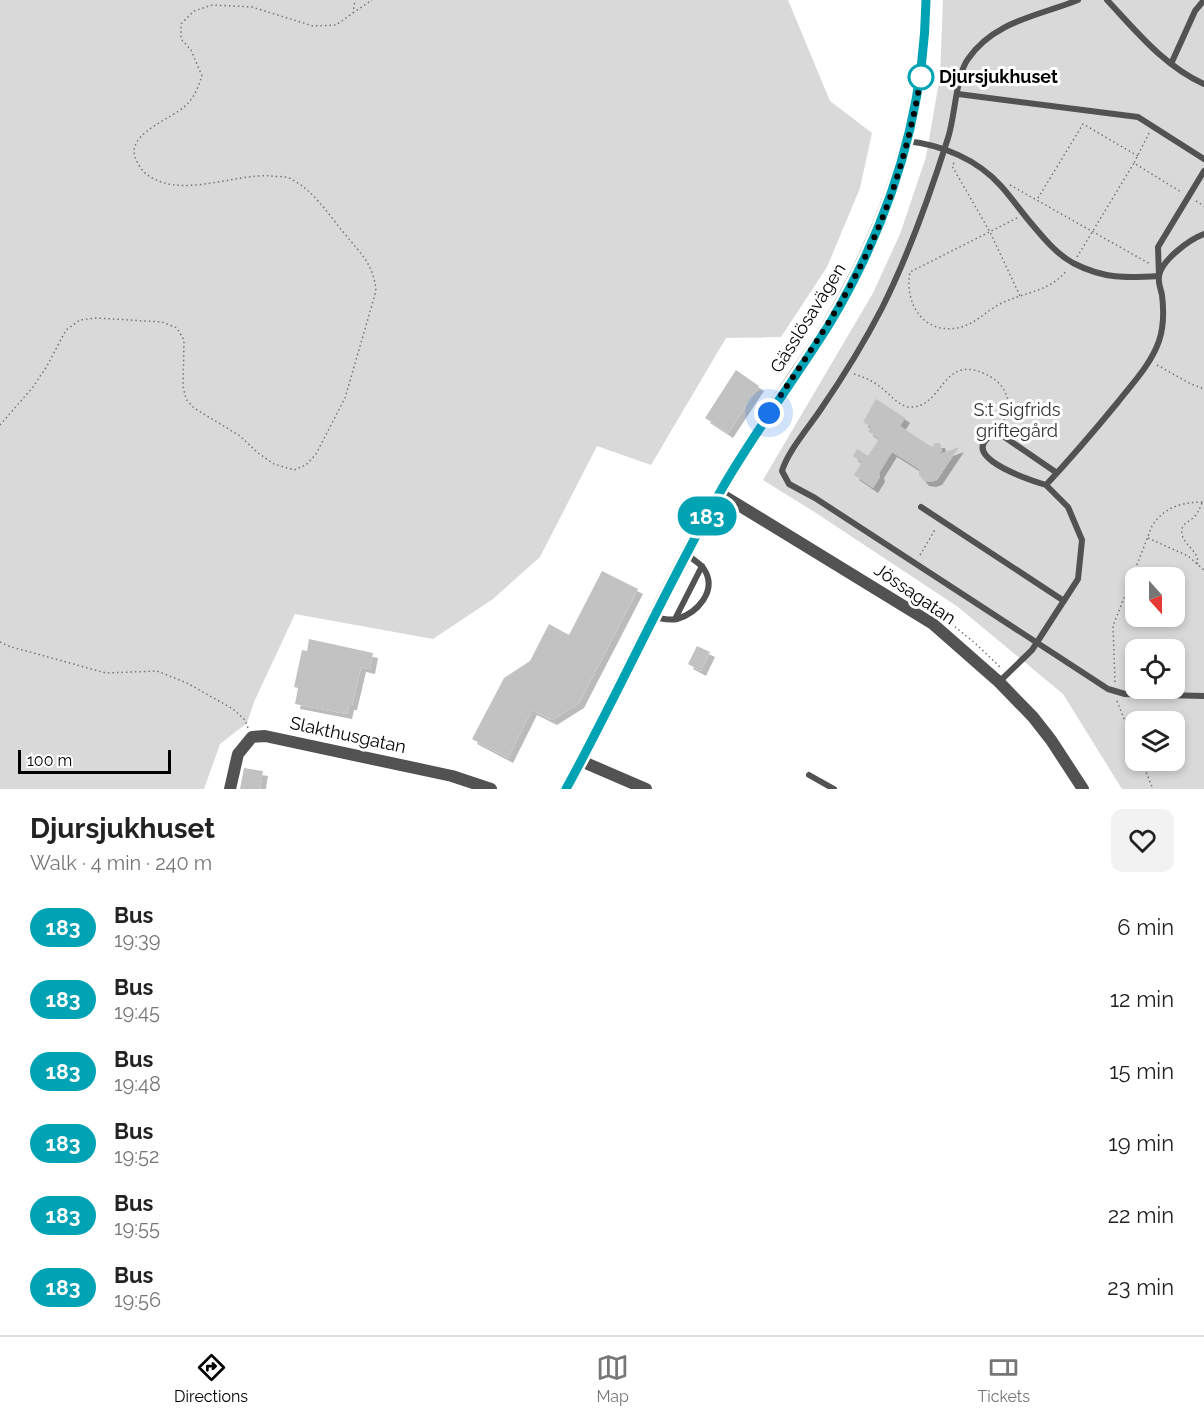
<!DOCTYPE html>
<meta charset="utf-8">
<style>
body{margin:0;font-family:Raleway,sans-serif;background:#f2f2f2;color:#222;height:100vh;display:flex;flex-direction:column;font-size:22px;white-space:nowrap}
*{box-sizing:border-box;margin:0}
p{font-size:20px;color:#767676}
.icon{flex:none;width:33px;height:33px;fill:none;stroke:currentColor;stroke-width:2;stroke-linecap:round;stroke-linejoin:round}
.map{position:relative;height:789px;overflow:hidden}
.side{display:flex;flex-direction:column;background:#fff;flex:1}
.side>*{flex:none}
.badge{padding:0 12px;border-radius:20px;font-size:21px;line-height:39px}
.needle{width:39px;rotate:159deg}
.tools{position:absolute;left:1125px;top:567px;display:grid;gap:12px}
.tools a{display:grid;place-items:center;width:60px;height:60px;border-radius:12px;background:#fff;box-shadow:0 3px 9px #0003;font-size:30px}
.scale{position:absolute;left:18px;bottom:15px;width:153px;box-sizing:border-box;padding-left:6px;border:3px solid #000;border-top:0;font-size:16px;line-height:21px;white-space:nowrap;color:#000;-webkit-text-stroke:4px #fff;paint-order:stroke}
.you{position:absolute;width:30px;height:30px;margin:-15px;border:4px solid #fff;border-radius:50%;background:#1a73e8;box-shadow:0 0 0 9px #1a73e833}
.map>.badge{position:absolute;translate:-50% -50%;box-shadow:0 0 0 3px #fff}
.round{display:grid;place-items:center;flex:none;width:63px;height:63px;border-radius:12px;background:#f2f2f2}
.overview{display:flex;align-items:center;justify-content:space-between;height:102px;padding:0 30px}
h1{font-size:28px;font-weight:700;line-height:45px}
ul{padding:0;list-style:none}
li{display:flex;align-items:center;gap:18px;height:72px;padding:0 30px}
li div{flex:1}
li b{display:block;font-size:22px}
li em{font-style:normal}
li .badge{min-width:66px;font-weight:700;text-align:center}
.tabs{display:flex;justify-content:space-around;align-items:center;height:84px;border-top:2px solid #e0e0e0;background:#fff;font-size:16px;color:#767676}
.tabs a{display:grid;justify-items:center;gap:3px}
.tabs .current{color:#000}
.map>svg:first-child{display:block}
</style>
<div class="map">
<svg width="1204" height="789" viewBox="0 0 1204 789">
<defs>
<filter id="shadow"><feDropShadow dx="5" dy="5" stdDeviation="0" flood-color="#0004"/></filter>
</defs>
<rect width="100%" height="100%" fill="#fff"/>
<!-- green -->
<path fill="#d9d9d9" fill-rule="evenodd" d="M0 0H788L830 101 872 133 860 188 827 267 781 337 726 338 651 465 597 446 540 557 493 599 433 639 295 614 254 702 247 723 220 744 204 789H0Z
M943 0H1204V789H1122L1063 694 958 607 816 513 763 480 873 293 900 234 926 157 940 76ZM1136 578H1174V616H1136ZM1136 650H1174V688H1136ZM1136 722H1174V760H1136Z"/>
<!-- building -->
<path fill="#c2c2c2" filter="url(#shadow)" d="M736 370 759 386 728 433 705 418Z
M876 399 905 418 900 426 932 447 935 443H940L942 450 940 454 959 447 937 480 931 482 924 481 919 475V469L892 452 879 473 880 477 873 488 854 475 862 462 853 456 857 449 868 456 879 439 868 431 871 427 863 422Z
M602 571 638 589 579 703 552 720 532 710 508 758 472 739 504 678 530 661 549 624 569 635Z
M309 639 373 653 370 669 361 667 352 705H349L347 714 295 704 298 688 294 687 302 650 307 651Z
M697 646 710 652 701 671 688 664Z
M244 768 263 771 260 789H240Z"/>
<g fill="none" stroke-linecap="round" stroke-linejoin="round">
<!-- path -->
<path stroke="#747474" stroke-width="1.5" stroke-dasharray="1.5 3" stroke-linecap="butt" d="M353 13 372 0
M1149 133 1134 163 1181 192
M954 163 952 166 990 232 1020 296
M1010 185 1150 264
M1038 198 1083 124 1138 156
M1196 201 1204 206
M1017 218 910 272C904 303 923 334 957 328 974 325 984 313 998 305 1022 292 1049 293 1067 270
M1077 257 1134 163
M1157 365 1191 384 1204 389
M854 374C863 377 871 380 879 386 888 392 898 406 909 407 943 409 941 355 983 373 993 377 1002 384 1006 394 1011 405 1006 415 1002 426
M0 425 33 387 47 366 66 330 80 320 97 318 162 322 177 328 184 340 183 386 186 399 194 408 240 436 258 453 274 464 294 470 306 465 316 454 345 398 376 291C374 264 360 253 344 233 328 214 313 189 289 178 284 176 277 177 271 176 233 173 175 202 143 171 139 166 134 158 134 151 135 131 170 119 184 107 194 99 198 87 202 76L191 50 181 39V24L194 11 212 5 252 7 313 26 336 25 353 13 355 0
M1148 538 1188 556 1204 570
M920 555 936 528
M1197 564 1198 562C1197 550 1184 545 1182 534 1180 523 1190 522 1195 516 1198 512 1200 508 1202 503
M948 621 976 644 1000 667
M0 642 8 646 106 673 157 671 187 683 233 709 245 720 248 728
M1115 682 1113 626 1152 526C1164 507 1182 502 1204 502
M1117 701 1136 749
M1141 760 1153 789"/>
<!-- service -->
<path stroke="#525252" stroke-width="6" d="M1078 0C1038 16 994 21 968 59 956 75 955 117 948 138 930 195 909 254 882 308 864 343 843 377 821 409 809 427 788 451 782 471L789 484 815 498 1108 689 1125 694 1204 696
M1107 0C1136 31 1164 66 1204 84
M1171 64 1195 11 1204 0
M958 94 1138 117 1204 159
M907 141C942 145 977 159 1001 186 1011 197 1020 210 1030 222 1043 237 1055 253 1073 263 1104 279 1126 278 1159 276L1158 247 1204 171
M1046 485C1033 481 967 460 986 440 990 434 996 434 1003 436L1057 473
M921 507 1064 601
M653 617C660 618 670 621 677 619 697 613 718 591 704 569 700 563 692 559 686 554
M675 619 702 566
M999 682 1032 650 1078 579 1082 540 1068 507 1046 485C1071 458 1095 430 1118 402 1133 383 1151 364 1159 341 1164 326 1164 311 1162 295 1161 290 1158 283 1159 277 1160 261 1190 239 1204 234
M809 775 834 789"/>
<!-- minor -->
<path stroke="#525252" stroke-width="12" d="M581 761 646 789
M230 789 238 754 252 737 265 736 452 776 491 789"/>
<!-- tertiary -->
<path stroke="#525252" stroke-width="12" d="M719 493 933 624 999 682 1033 717 1051 740 1083 789
M566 789C619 691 664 588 720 492 743 453 768 415 793 377 805 359 819 341 830 321 889 221 924 116 926 0"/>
</g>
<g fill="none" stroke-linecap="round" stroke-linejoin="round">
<defs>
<path id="line" d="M566 789C619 692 664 591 719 494 752 435 794 381 830 323 889 224 924 116 926 0"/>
</defs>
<!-- line casing -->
<use href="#line" stroke="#fff" stroke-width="14"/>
<!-- line -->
<use href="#line" stroke="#00a3b4" stroke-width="9"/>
<!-- walk -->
<path stroke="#000" stroke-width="6" stroke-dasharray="0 10.8" d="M769 413C800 366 833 320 859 269 890 210 910 143 921 77"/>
</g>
<!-- markers -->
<circle fill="#fff" stroke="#00a3b4" stroke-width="3" cx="921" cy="77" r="12"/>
<g text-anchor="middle" stroke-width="6" stroke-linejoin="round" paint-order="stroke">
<!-- stop labels -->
<g font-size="18" font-weight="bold" fill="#000" stroke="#fff" text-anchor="start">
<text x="939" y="83">Djursjukhuset</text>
</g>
<!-- street labels -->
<g font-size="18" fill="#000" stroke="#fff">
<text transform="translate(808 318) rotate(-58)" y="6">Gässlösavägen</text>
<text transform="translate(915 594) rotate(34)" y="6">Jössagatan</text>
<text transform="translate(348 735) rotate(12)" y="6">Slakthusgatan</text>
</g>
<!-- park labels -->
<g font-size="18" fill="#303030" stroke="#fff">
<text x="1017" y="416">S:t Sigfrids<tspan x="1017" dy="21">griftegård</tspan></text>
</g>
</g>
</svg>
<div class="tools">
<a><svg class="needle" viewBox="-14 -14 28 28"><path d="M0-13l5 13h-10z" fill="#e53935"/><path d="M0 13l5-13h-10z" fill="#767676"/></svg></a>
<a><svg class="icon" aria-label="locate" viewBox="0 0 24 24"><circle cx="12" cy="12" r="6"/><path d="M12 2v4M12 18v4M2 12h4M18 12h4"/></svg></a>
<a><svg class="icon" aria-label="layers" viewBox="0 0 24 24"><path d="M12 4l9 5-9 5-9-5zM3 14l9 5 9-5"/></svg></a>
</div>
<div class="scale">100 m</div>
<div class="you" style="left:769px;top:413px"></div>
<b class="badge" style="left:707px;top:516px;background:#00a3b4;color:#fff">183</b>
</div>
<section class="side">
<div class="overview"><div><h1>Djursjukhuset</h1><p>Walk · 4 min · 240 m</p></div><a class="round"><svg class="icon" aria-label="heart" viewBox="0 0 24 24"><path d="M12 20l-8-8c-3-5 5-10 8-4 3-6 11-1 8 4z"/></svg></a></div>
<ul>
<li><span class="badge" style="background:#00a3b4;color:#fff">183</span><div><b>Bus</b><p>19:39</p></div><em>6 min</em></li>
<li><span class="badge" style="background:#00a3b4;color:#fff">183</span><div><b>Bus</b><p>19:45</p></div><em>12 min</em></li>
<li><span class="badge" style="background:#00a3b4;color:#fff">183</span><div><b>Bus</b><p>19:48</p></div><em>15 min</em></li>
<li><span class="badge" style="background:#00a3b4;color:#fff">183</span><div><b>Bus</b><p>19:52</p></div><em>19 min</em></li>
<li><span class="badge" style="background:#00a3b4;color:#fff">183</span><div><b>Bus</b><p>19:55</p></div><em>22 min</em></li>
<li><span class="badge" style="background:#00a3b4;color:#fff">183</span><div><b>Bus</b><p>19:56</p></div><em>23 min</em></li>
</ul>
</section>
<nav class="tabs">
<a class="current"><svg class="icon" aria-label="directions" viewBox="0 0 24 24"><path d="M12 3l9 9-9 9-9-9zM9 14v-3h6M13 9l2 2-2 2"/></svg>Directions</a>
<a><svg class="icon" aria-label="map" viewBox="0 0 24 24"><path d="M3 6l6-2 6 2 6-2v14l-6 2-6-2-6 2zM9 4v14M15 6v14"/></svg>Map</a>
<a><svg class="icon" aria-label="tickets" viewBox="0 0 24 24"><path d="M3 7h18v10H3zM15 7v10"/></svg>Tickets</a>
</nav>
